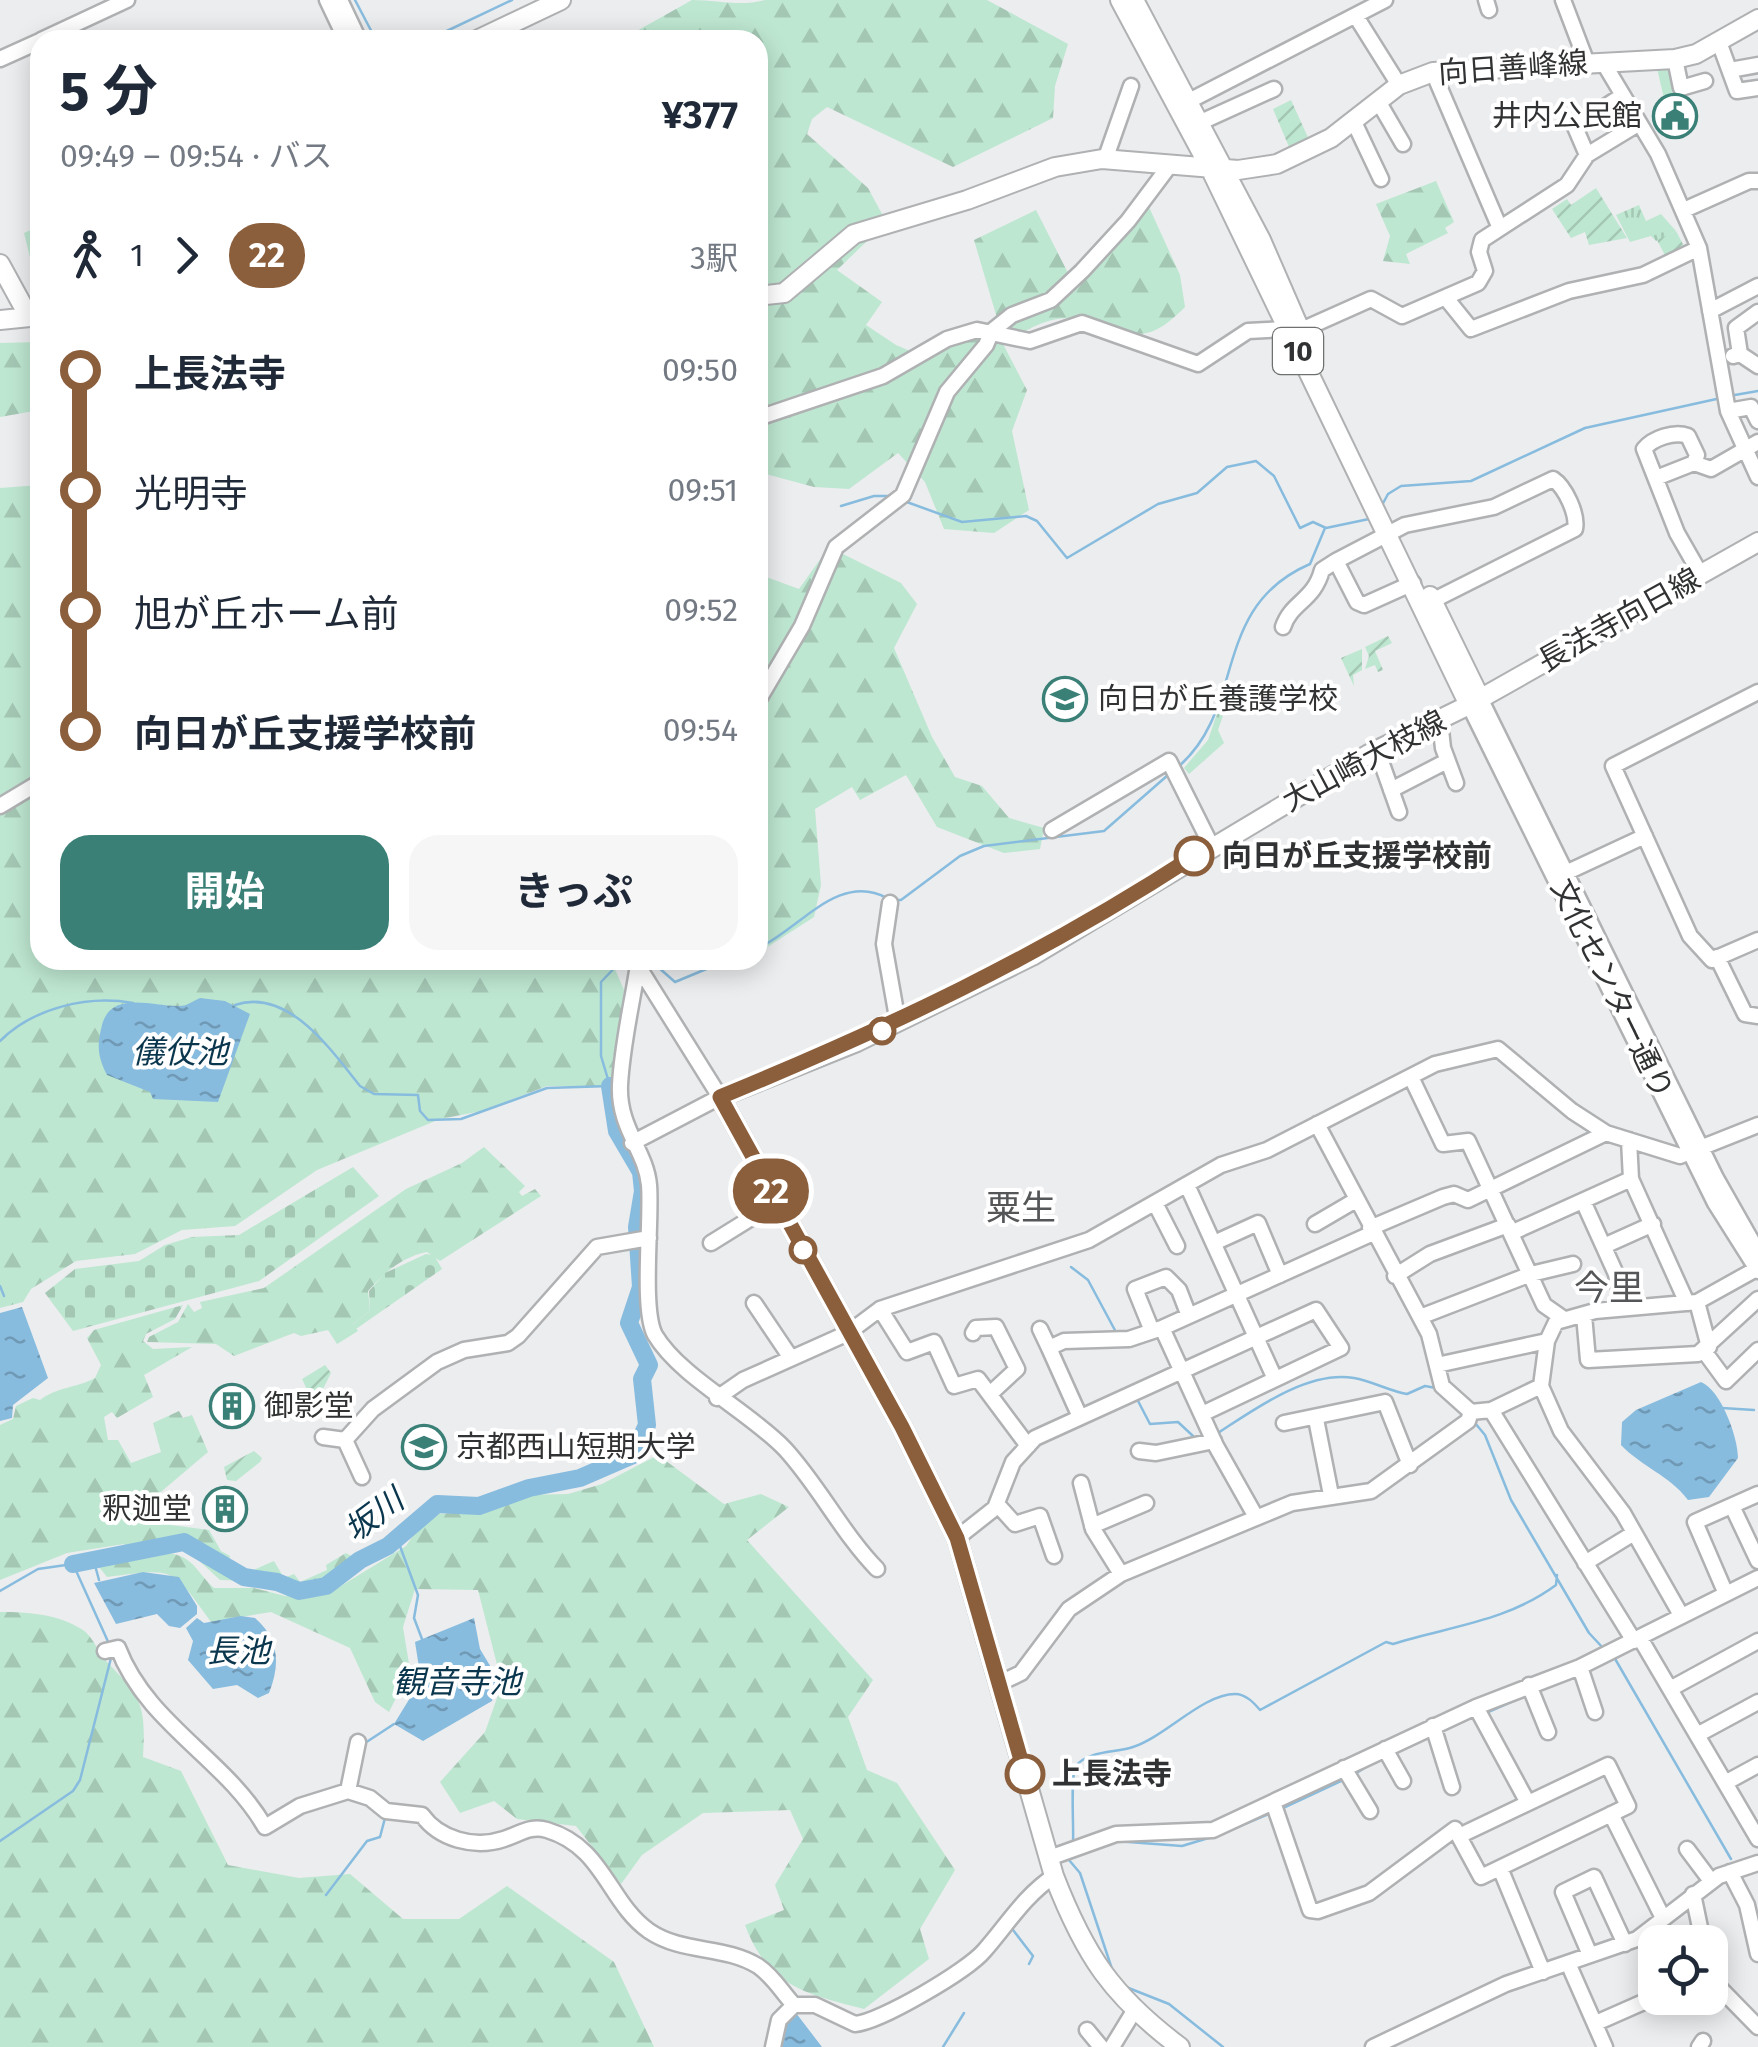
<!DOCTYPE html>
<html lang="ja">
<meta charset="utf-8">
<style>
body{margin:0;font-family:"Fira Sans","Noto Sans JP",sans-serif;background:#f6f6f7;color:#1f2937;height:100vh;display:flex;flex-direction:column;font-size:38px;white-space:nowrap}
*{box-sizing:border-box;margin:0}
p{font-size:32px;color:#747a83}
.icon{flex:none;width:55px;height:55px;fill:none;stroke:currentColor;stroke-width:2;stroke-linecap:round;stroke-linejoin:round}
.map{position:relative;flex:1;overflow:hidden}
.side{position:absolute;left:30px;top:30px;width:738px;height:940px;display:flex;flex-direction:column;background:#fff;border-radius:30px;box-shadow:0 5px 25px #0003}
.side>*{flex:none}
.badge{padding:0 20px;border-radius:32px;font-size:35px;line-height:65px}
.fabs{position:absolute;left:1638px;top:1925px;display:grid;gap:20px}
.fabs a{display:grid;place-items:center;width:90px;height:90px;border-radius:20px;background:#fff;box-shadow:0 5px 25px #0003;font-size:50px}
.map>.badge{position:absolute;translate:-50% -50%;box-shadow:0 0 0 5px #fff}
.legs{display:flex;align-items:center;gap:15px;height:110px;padding:0 30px;font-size:32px}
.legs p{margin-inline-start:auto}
.summary{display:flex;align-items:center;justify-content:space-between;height:170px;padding:0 30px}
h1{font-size:55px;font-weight:700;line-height:75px}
.action{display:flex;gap:20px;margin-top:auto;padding:20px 30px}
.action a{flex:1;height:115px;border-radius:30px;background:#3a8077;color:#fff;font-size:40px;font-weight:700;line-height:115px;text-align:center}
.action a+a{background:#f6f6f7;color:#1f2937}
ul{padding:0 30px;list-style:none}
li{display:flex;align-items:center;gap:35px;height:120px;font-size:38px}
li i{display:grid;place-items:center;width:15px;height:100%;margin:0 12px;background:currentColor}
li i::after{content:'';width:25px;height:25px;margin:-12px;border:8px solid;border-radius:50%;background:#fff}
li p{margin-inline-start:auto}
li:first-child i{background:linear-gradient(#0000 50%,currentColor 0)}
li:last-child i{background:linear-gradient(currentColor 50%,#0000 0)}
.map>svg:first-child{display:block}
</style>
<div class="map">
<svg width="1758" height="2047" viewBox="0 0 1758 2047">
<defs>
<pattern id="grass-tufts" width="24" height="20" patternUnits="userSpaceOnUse" patternTransform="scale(2.5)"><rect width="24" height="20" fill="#bee7d1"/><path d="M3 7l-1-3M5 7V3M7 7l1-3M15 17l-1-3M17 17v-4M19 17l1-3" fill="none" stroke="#a4c7b4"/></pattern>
<pattern id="forest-firs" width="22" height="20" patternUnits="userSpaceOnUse" patternTransform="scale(2.5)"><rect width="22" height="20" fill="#bee7d1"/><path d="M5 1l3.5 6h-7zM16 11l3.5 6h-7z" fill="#a4c7b4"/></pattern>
<pattern id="cemetery-stones" width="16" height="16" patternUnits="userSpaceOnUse" patternTransform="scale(2.5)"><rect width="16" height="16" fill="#bee7d1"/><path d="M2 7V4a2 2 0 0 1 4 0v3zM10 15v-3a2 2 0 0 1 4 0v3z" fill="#a4c7b4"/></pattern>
<pattern id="garden-furrows" width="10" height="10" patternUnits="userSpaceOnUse" patternTransform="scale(2.5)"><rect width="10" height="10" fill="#bee7d1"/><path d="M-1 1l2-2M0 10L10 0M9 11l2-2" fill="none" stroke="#a4c7b4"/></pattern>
<pattern id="water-ripples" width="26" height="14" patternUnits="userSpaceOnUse" patternTransform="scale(2.5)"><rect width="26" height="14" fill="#88bcde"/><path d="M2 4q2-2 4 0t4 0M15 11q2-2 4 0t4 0" fill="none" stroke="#7099b5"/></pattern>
</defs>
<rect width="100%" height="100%" fill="#ebedef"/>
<!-- grass -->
<path fill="url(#grass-tufts)" d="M1639 205 1646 221 1661 214 1676 231 1656 241 1651 236 1630 242 1616 215Z
M1221 702 1226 707 1218 730 1224 743 1189 774 1184 768 1208 740Z"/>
<!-- forest -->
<path fill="url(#forest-firs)" d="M692 0C718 0 740 7 765 0H987L1068 44 1055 86 1053 118 953 167 827 107 812 119 807 134 868 188 882 214 867 241 837 270 882 302 866 325 896 345 929 359 997 318 974 240 1036 210 1067 271 1079 282 1149 207 1180 275 1185 307C1135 358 1127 321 1069 318 1047 317 1022 332 1003 344L1027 390 1012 431 1029 510 994 533 944 529 925 482 898 453 849 489 814 487 758 472V40H628L635 32Z
M1436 181 1454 222 1445 228 1448 233 1406 254 1410 264 1383 261 1390 236 1376 204Z
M40 226V284L37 285 24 233Z
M40 342V410L0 417V343Z
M40 485V960H611L624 990 612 1086H547L482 1111 440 1119 317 1170 235 1226 182 1230 135 1254 76 1261 31 1289 23 1302 0 1308V488Z
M829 547 901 583 917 604 894 648 932 737 955 777 982 786 1009 818 1044 828 1040 849 1004 853 937 827 906 775 860 800 852 787 815 809 821 885 814 917 758 953V574L799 589Z
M484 1147 525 1186 519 1192 522 1196 535 1189 541 1196 440 1261 427 1252C402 1257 385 1272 368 1291L370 1311 353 1324 358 1331 337 1344 328 1330 301 1336 294 1333 234 1356 216 1344 147 1342 149 1337 178 1322 188 1304 194 1312 202 1308 200 1302 264 1288 406 1189 462 1163Z
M183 1305 175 1319 146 1334 143 1341 153 1349 192 1347 144 1375 153 1397 117 1418 112 1412 104 1417 108 1440H118L131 1463 161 1452 153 1423 179 1411 183 1418 192 1415 208 1452 149 1502 171 1525 209 1530 221 1551 230 1556 227 1564 242 1575 274 1561 284 1578 294 1574 300 1582 327 1570 326 1565 346 1553 355 1558C307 1601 276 1580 220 1580L180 1543 126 1549 124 1544 67 1553 0 1580V1425L13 1419 16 1406 33 1398 40 1400C59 1386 74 1389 95 1378L101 1365 87 1338 94 1330Z
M658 1455 724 1504 761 1494 789 1507 747 1540 873 1680 848 1717 867 1770 897 1783 955 1870 920 1929 929 1959 864 2009C805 1994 768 1986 745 1925L784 1910 775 1885 803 1839 790 1810 703 1813 642 1855 621 1884 576 1826 517 1819 494 1801 460 1813 440 1782 485 1732 502 1684 478 1590 415 1589 403 1627 410 1670 389 1712 375 1702 350 1648 271 1612 211 1622C171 1566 175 1568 107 1577L99 1567C124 1559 160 1544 186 1559 197 1566 204 1580 214 1588H254L285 1596 336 1589 406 1546 421 1524 435 1514 483 1511 525 1495 568 1494 602 1484Z
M0 1612C28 1612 59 1614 83 1630 93 1637 98 1652 106 1661 142 1698 146 1705 143 1757L181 1771 228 1865 299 1878 350 1874 403 1919H459L507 1886 614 1962 654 2047H0Z"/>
<!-- cemetery -->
<path fill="url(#cemetery-stones)" d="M353 1167 379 1196 259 1281 73 1331 45 1293 75 1269 139 1261 165 1245 192 1237 239 1235Z
M426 1254 434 1255 442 1269 356 1329 353 1324 370 1311 369 1291 385 1273Z"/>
<!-- park -->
<path fill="#bee7d1" d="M1656 64 1672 65 1679 100 1666 107Z"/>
<!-- garden -->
<path fill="url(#garden-furrows)" d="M1291 100 1311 144 1292 154 1273 109Z
M1596 188 1627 238 1589 245 1585 232 1571 238 1552 209 1567 199 1571 205Z
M1676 231 1686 250 1668 261 1657 240Z
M1388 636 1392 643 1375 651 1383 670 1378 672 1375 665 1365 669 1369 656 1365 647Z
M1362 649V670L1353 675 1354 686 1341 658Z
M325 1365 331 1373 322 1391 311 1398 302 1379Z
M254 1451 262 1458 260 1462 236 1481 227 1480 224 1467Z"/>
<!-- water -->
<path fill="url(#water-ripples)" d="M200 998 225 1001 250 1014 218 1102 153 1099 150 1092 107 1075C97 1055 97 1045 102 1025 112 986 163 1011 186 1005 191 1003 195 1000 200 998Z
M22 1307 48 1378 13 1405 12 1418 0 1421V1313Z
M1701 1382C1721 1390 1738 1437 1738 1458L1709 1497 1688 1500C1669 1475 1642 1467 1621 1445L1622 1422 1636 1410Z
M143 1572 179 1577 197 1606V1614L180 1628 169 1626 157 1614 116 1624 94 1583Z
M241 1616 255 1618C280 1640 280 1665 269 1693L258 1698 237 1685 213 1689 188 1660 193 1641 186 1628 197 1618 204 1623Z
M474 1618 480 1649 498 1679 492 1701 423 1741 394 1724 421 1680 415 1642Z
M796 2013 822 2047H780L784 2024Z"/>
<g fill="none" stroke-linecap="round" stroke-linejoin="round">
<!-- stream -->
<path stroke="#88bcde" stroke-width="2.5" d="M355 0 376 40
M432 38 512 0
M1729 396 1758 391
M904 501 962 522 1026 516 1037 521 1067 558 1158 504 1197 493 1227 467 1256 461 1274 476 1300 528 1313 522 1326 528 1369 519
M841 506 874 496H892
M1381 507 1388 494 1401 486 1471 481 1585 428 1721 398
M1178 767C1247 708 1210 607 1310 564L1325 528
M895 900H901L960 856 984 846 1104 831 1168 775
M758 948C798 931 838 871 887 898
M650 960 675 982 728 960
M235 1005C288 987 331 1050 360 1086L374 1094 418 1095 420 1111 428 1120 461 1119 547 1088 610 1086 601 1056V982L622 960
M0 1041C33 1008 87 995 133 1003
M1071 1267 1088 1280 1117 1334
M0 1286 4 1296
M1137 1399 1150 1424 1178 1422 1193 1436
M1722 1408 1754 1410
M1475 1423 1485 1435 1511 1500 1589 1633 1604 1649
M1218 1433C1255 1409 1308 1370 1354 1378 1372 1381 1389 1391 1407 1394L1425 1386 1436 1388
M397 1538 418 1595 414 1618 422 1639
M93 1558 99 1580
M0 1591 38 1569 73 1564 110 1646
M1685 1606 1718 1590
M1614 1657 1731 1859
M1486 1713 1529 1694
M365 1743 394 1724
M1355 1774 1369 1765
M1283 1808 1343 1780
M1223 1833 1271 1813
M0 1841 73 1791 80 1780 112 1654
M1115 1841 1182 1846 1215 1836
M1073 1843C1074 1828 1070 1774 1076 1766 1088 1750 1117 1753 1133 1747 1166 1736 1203 1694 1235 1694 1246 1694 1254 1703 1260 1710L1386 1642 1393 1644C1450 1626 1506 1622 1556 1585L1557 1575
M1076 1855 1069 1860 1080 1873 1112 1969
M326 1895 367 1841 380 1837 385 1818
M1010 1926 1033 1956 1029 1964
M1126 1987 1169 2004 1223 2047
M943 2047 964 2013"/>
<!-- river -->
<path stroke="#88bcde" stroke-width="18" d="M73 1564 184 1542 244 1577 277 1582 299 1591 326 1586 360 1560 388 1546 437 1504 479 1506 529 1488 580 1478 633 1455 647 1425 642 1379 649 1365 629 1323 641 1287 637 1227 643 1191 641 1172 617 1131 610 1086"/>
<defs>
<path id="minor" d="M327 0 346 40
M340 0 359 40
M1486 0 1489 10
M1563 0 1587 63
M1357 18 1399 85
M41 40 127 0
M1719 42 1737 91 1758 88
M0 59 40 41
M1675 59 1681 88 1705 81
M1603 62 1658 154 1699 248 1728 411 1758 477
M1730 70 1758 65
M1433 72 1499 226
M1189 101 1385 0
M1378 101 1403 144
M1201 122 1274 89
M1354 122 1381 179
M1587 155 1575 127 1620 97
M1105 160 1131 86
M1684 210 1749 181H1758
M1446 298 1471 329 1569 291 1643 275 1699 248
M1710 311 1758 286
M1740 354 1736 328 1758 312
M1733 356 1740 354 1758 366
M1728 411 1751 407 1758 421
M758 418 883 376 947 339 977 330 1030 341 1082 323 1198 364 1248 331 1306 328 1371 299 1402 316 1478 283 1485 271 1479 252 1482 240 1567 185 1587 155 1638 124
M1694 463 1697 455 1688 436C1674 431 1653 438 1644 449L1677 533 1701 575
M1656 478 1694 463 1711 469 1758 442
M1413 583 1364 605 1357 602 1336 561 1405 525 1494 507 1553 479C1565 487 1578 514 1575 529L1424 605
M1283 627C1291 602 1314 601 1322 570L1336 561
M1758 692 1613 766 1690 936 1712 960 1758 940
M1480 698 1716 1178 1758 1252
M758 701 802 626 836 547 903 495 947 392 986 345 992 331 1012 315 1051 300 1082 271 1128 221 1170 165
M1469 705 1715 1203 1758 1271
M1440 721 1443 748 1456 783
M1377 750 1399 812
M1391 790 1447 761
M0 806 40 782
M1052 830 1169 761 1211 845
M1559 876 1645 836
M890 903 884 944 898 1023
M1717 957 1745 1014 1758 1016
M638 965C632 1004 622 1045 620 1085 618 1128 646 1151 649 1185 652 1219 641 1309 655 1335 680 1377 750 1412 785 1449 819 1486 842 1533 877 1569
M1411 1077 1443 1144 1468 1141 1544 1305 1564 1319
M1317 1124 1429 1334 1442 1386 1471 1412 1491 1410 1541 1386 1561 1431 1623 1513 1681 1615
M1629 1140 1631 1179 1687 1303
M632 1143 720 1097 635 961
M1187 1185 1275 1379
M1583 1201 1616 1274 1622 1307
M1155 1203 1177 1246
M1315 1224 1356 1200
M1370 1228 1443 1197 1454 1194 1468 1200 1606 1133
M1511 1233 1631 1179
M711 1243 777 1202
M1214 1243 1258 1223 1280 1275
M1604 1246 1653 1224
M1395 1276 1430 1254 1508 1225
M754 1303 791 1358
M880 1309 907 1352 934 1342 954 1386 978 1379 1028 1446
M1584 1315 1588 1360 1698 1354 1758 1299
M1420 1317 1531 1274 1573 1264
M1162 1328 1216 1446 1256 1517
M1040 1329 1049 1348
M1152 1331 1135 1289 1166 1277 1179 1290 1189 1316
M973 1333 976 1328 996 1327 1017 1369 990 1394
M1709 1347 1697 1302 1758 1268
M1704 1351 1726 1381 1758 1350
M1437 1365 1547 1341
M1541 1386 1547 1341 1556 1322 1595 1311 1697 1302
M717 1398 743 1380 848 1333 880 1309 1089 1240 1221 1165 1267 1150 1435 1064 1498 1049 1572 1111 1606 1133 1680 1156 1758 1125
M1491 1410 1634 1641
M1080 1417 1049 1348 1064 1341 1129 1339 1162 1328 1373 1233
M1316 1419 1331 1495
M1284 1423 1385 1402 1410 1465
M323 1437 345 1440 373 1409 437 1362 464 1350 508 1343 518 1336 597 1247 649 1238
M345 1440 362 1477
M1139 1451 1156 1453 1214 1441
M1081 1483 1093 1529 1121 1574
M997 1504 1015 1524 1040 1516 1054 1556
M1732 1506 1758 1561
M1092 1526 1146 1503
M957 1538 995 1508 1013 1462 1035 1438 1316 1310 1341 1348 1202 1414
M1585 1563 1634 1533
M1726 1594 1695 1522 1758 1494
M1640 1638 1758 1839
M105 1651 118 1648C147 1724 226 1759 265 1827L300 1806 348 1791 370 1798 386 1811 422 1815C439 1839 474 1849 504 1839 520 1834 530 1825 547 1830 604 1847 608 1902 649 1931 683 1954 724 1945 758 1966 774 1977 781 1991 794 2005
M1580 1667 1595 1712
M1000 1683 1021 1673 1069 1609 1121 1574 1292 1503 1371 1491 1468 1421 1471 1412
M1529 1685 1548 1732
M1670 1689 1758 1641
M1476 1707 1528 1803
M1433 1726 1452 1787
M1697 1735 1758 1702
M1385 1749 1403 1781
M1344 1768 1370 1811
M1725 1783 1758 1765
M348 1791 358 1742
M1273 1802 1310 1910 1318 1911 1369 1893 1455 1829 1481 1877 1628 1806 1608 1765 1459 1836
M1611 1814 1663 1918
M1687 1849 1711 1881
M1049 1858 1116 1834 1213 1830 1476 1707 1580 1667 1758 1578
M1500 1868 1543 1972
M1730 1872 1747 1905 1758 1954
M1693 1894 1703 1942
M1590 1955 1563 1892 1594 1877 1625 1944
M1568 1963 1605 2047
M1710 1978 1758 2027
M1596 2023 1655 1997
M1087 2030 1101 2047
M773 2047 779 2020 794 2005H815L855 2024C880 2022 967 1971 984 1951 1007 1925 1024 1896 1054 1876
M1112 2047 1134 2011
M1373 2047 1506 1984 1637 1939 1719 1876 1758 1863
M1699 2047 1703 2041"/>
<path id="major" d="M1120 0 1210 168 1469 705
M1134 0 1261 240 1298 325
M477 40 561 0
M0 264 29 317
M758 296 784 293 854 234 967 200 1055 167 1102 159 1238 170 1277 164 1331 138 1399 85 1433 72 1675 59 1696 54 1758 19
M0 320 40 316
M1430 596 1480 698
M1180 2047C1112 1996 1085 1956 1054 1876L957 1538 902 1427 720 1097 857 1042 1032 956 1369 754 1469 705 1758 542"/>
</defs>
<!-- minor casing -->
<use href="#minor" stroke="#afb1b3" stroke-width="19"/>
<!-- major casing -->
<use href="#major" stroke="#afb1b3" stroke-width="22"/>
<!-- minor -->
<use href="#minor" stroke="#fff" stroke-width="14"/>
<!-- major -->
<use href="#major" stroke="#fff" stroke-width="18"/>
</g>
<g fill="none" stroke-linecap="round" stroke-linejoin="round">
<defs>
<path id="line-1" d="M1025 1774 957 1538 902 1427 720 1097C890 1027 1039 957 1194 856"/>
</defs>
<!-- line-1 casing -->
<use href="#line-1" stroke="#fff" stroke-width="22"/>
<!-- line-1 -->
<use href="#line-1" stroke="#8b5e3c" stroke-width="15"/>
</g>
<!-- icons -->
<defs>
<symbol id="civic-ring" viewBox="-11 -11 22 22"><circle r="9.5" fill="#fff" stroke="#3a8077" stroke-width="1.5"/><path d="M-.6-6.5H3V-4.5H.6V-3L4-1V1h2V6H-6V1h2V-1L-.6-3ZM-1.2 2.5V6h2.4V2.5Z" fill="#3a8077"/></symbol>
<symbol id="school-ring" viewBox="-11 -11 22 22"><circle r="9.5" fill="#fff" stroke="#3a8077" stroke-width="1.5"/><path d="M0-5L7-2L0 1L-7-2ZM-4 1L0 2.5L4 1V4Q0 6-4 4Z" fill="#3a8077"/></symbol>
<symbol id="building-ring" viewBox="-11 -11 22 22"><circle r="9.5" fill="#fff" stroke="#3a8077" stroke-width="1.5"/><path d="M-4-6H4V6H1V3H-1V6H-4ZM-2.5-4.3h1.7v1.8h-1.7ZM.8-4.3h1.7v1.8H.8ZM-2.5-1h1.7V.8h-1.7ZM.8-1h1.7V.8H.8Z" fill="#3a8077"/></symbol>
<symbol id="university-ring" viewBox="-11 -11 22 22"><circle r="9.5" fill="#fff" stroke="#3a8077" stroke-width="1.5"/><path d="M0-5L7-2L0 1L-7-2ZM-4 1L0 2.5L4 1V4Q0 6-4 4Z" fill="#3a8077"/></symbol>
</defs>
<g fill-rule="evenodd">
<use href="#civic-ring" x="1650" y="91" width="50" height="50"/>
<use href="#school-ring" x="1040" y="674" width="50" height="50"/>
<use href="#building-ring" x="207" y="1381" width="50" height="50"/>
<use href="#university-ring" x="399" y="1422" width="50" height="50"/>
<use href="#building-ring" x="200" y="1484" width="50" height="50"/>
</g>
<!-- markers -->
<g fill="#fff" stroke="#8b5e3c" stroke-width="5">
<circle cx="1194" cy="856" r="18"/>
<circle cx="882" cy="1031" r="12"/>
<circle cx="803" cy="1250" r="12"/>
<circle cx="1025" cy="1774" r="18"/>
</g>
<g text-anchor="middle" stroke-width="8" stroke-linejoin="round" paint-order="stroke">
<!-- shield labels -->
<rect fill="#fff" stroke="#6f7070" stroke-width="2.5" x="1273" y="328" width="50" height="46" rx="8"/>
<g font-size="28" font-weight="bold" fill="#313233">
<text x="1298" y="361">10</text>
</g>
<!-- street labels -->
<g font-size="30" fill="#313233" stroke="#fff">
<text transform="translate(1513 68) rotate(-4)" y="10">向日善峰線</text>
<text transform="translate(1619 620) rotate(-29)" y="10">長法寺向日線</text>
<text transform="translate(1364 761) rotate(-28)" y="10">大山崎大枝線</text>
<text transform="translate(1612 989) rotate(64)" y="10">文化センター通り</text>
</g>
<!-- poi labels -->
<g font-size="30" fill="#313233" stroke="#fff" text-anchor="start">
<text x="1642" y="126" text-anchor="end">井内公民館</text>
<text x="1098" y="709">向日が丘養護学校</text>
<text x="264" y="1416">御影堂</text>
<text x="456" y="1457">京都西山短期大学</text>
<text x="192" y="1519" text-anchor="end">釈迦堂</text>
</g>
<!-- stop labels -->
<g font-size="30" font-weight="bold" fill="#313233" stroke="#fff" text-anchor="start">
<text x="1222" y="866">向日が丘支援学校前</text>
<text x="1052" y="1784">上長法寺</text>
</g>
<!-- water labels -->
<g font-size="32" font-style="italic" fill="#0b374e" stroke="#fff">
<text x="180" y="1063">儀仗池</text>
<text transform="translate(374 1515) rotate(-37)" y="11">坂川</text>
<text x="238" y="1662">長池</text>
<text x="457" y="1693">観音寺池</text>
</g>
<!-- quarter labels -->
<g font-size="35" fill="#545658" stroke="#fff">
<text x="1021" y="1220">粟生</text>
<text x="1609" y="1300">今里</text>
</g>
</g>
</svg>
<div class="fabs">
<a><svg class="icon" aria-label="locate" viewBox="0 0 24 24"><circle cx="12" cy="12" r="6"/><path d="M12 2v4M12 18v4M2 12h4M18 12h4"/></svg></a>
</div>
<b class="badge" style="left:771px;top:1191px;background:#8b5e3c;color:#fff">22</b>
<section class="side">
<div class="summary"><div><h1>5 分</h1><p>09:49 – 09:54 · バス</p></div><b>¥377</b></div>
<div class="legs"><svg class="icon" aria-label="walk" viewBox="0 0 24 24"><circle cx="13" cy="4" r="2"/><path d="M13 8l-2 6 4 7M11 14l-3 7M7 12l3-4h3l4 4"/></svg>1<svg class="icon" aria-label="forward" viewBox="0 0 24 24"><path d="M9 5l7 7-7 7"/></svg><b class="badge" style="background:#8b5e3c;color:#fff">22</b><p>3駅</p></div>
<ul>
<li><i style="color:#8b5e3c"></i><b>上長法寺</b><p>09:50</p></li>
<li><i style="color:#8b5e3c"></i><span>光明寺</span><p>09:51</p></li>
<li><i style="color:#8b5e3c"></i><span>旭が丘ホーム前</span><p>09:52</p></li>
<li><i style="color:#8b5e3c"></i><b>向日が丘支援学校前</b><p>09:54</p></li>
</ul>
<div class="action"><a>開始</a><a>きっぷ</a></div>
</section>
</div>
